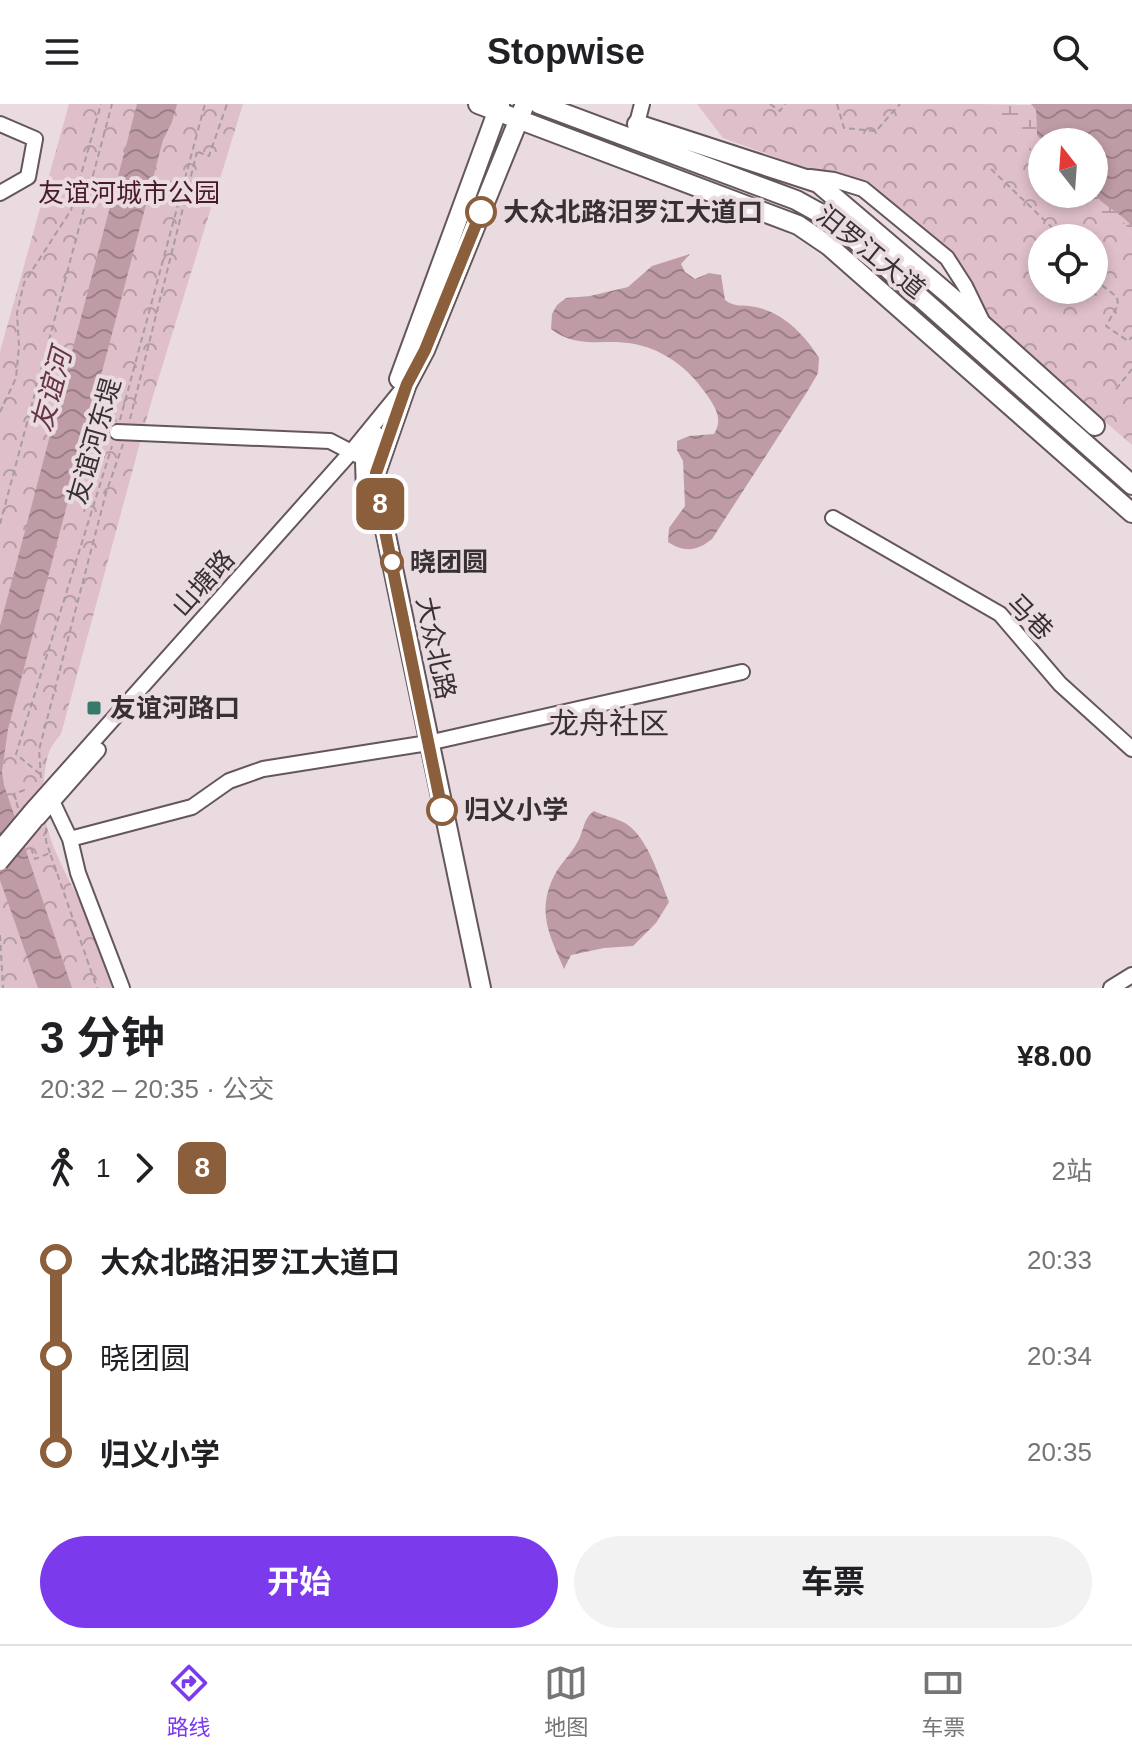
<!DOCTYPE html>
<html lang="zh">
<meta charset="utf-8">
<style>
body{margin:0;font-family:Helvetica,"Noto Sans SC",sans-serif;background:#f2f2f2;color:#202124;height:100vh;display:flex;flex-direction:column;font-size:30px;white-space:nowrap}
*{box-sizing:border-box;margin:0}
p{font-size:26px;color:#757577}
.icon{flex:none;width:44px;height:44px;fill:none;stroke:currentColor;stroke-width:2;stroke-linecap:round;stroke-linejoin:round}
.map{position:relative;height:884px;overflow:hidden}
.panel{display:flex;flex-direction:column;background:#fff;flex:1}
.panel>*{flex:none}
.badge{padding:0 16px;border-radius:12px;font-size:28px;line-height:52px}
.needle{width:52px;rotate:343deg}
.fabs{position:absolute;left:1028px;top:24px;display:grid;gap:16px}
.fabs a{display:grid;place-items:center;width:80px;height:80px;border-radius:50%;background:#fff;box-shadow:0 4px 12px #0003;font-size:40px}
.map>.badge{position:absolute;translate:-50% -50%;box-shadow:0 0 0 4px #fff}
.legs{display:flex;align-items:center;gap:12px;height:88px;padding:0 40px;font-size:26px}
.legs p{margin-inline-start:auto}
.summary{display:flex;align-items:center;justify-content:space-between;height:136px;padding:0 40px}
h1{font-size:44px;font-weight:700;line-height:60px}
.cta{display:flex;gap:16px;margin-top:auto;padding:16px 40px}
.cta a{flex:1;height:92px;border-radius:48px;background:#7c3aed;color:#fff;font-size:32px;font-weight:700;line-height:92px;text-align:center}
.cta a+a{background:#f2f2f2;color:#202124}
ul{padding:0 40px;list-style:none}
li{display:flex;align-items:center;gap:28px;height:96px;font-size:30px}
li i{display:grid;place-items:center;width:12px;height:100%;margin:0 10px;background:currentColor}
li i::after{content:'';width:20px;height:20px;margin:-10px;border:6px solid;border-radius:50%;background:#fff}
li p{margin-inline-start:auto}
li:first-child i{background:linear-gradient(#0000 50%,currentColor 0)}
li:last-child i{background:linear-gradient(currentColor 50%,#0000 0)}
header{display:flex;justify-content:space-between;align-items:center;height:104px;padding:0 40px;background:#fff;font-size:36px;font-weight:700}
.tabs{display:flex;justify-content:space-around;align-items:center;height:112px;border-top:2px solid #e0e0e0;background:#fff;font-size:22px;color:#757577}
.tabs a{display:grid;justify-items:center;gap:4px}
.tabs .on{color:#7c3aed}
.map>svg:first-child{display:block}
</style>
<header><svg class="icon" aria-label="menu" viewBox="0 0 24 24"><path d="M4 6h16M4 12h16M4 18h16"/></svg>Stopwise<svg class="icon" aria-label="search" viewBox="0 0 24 24"><circle cx="10" cy="10" r="6"/><path d="M15 15l6 6"/></svg></header>
<div class="map">
<svg width="1132" height="884" viewBox="0 0 1132 884">
<defs>
<pattern id="wetland-marsh" width="20" height="14" patternUnits="userSpaceOnUse" patternTransform="scale(2)"><rect width="20" height="14" fill="#dfbfc9"/><path d="M1 5h8M5 5V1M11 12h8M15 12V8" fill="none" stroke="#b69ca4"/></pattern>
<pattern id="park-crowns" width="20" height="18" patternUnits="userSpaceOnUse" patternTransform="scale(2)"><rect width="20" height="18" fill="#dfbfc9"/><path d="M2 6a3 3 0 1 1 6 0M12 15a3 3 0 1 1 6 0" fill="none" stroke="#b69ca4"/></pattern>
<pattern id="water-waves" width="16" height="10" patternUnits="userSpaceOnUse" patternTransform="scale(2)"><rect width="16" height="10" fill="#be9ba5"/><path d="M0 5q4-4 8 0t8 0" fill="none" stroke="#9b7f87"/></pattern>
</defs>
<rect width="100%" height="100%" fill="#eadbe0"/>
<!-- wetland -->
<path fill="url(#wetland-marsh)" d="M976 0 1033 1 1036 6 1037 31 1043 38 1042 57Z
M1094 86C1102 101 1120 108 1132 122V131L1123 117 1098 110 1085 90H1094Z"/>
<!-- park -->
<path fill="url(#park-crowns)" fill-rule="evenodd" d="M69 0H243L150 302 61 630C47 646 47 653 44 674 36 732 72 775 93 825 101 844 107 865 114 884H0V248Z
M697 0H976L1042 57V90H1085L1098 110 1123 117 1132 131V341L992 220 961 161 872 81 802 63 723 34ZM1042 134H1094V186H1042Z"/>
<!-- water -->
<path fill="url(#water-waves)" d="M137 0H177L172 18 163 36 8 625 2 668 4 681 72 884H38L0 776V522Z
M1031 0H1132V122C1122 111 1112 106 1101 97 1088 86 1094 53 1094 38H1043L1037 31 1036 6Z
M690 150 681 160 685 168 695 175 709 169 721 171 725 196C735 204 743 200 755 203 783 208 805 231 819 254L818 269 807 288 712 435C697 447 685 449 668 438L669 424 685 402 683 357 677 346V337L689 332 714 330C723 316 716 304 707 291 685 259 655 239 616 238 591 238 572 241 551 225L552 210 557 201 566 194 590 192 628 183 652 162Z
M594 707C604 712 616 714 625 719 649 734 659 774 669 798L656 819 633 842 604 844 571 851 564 865C549 830 536 807 555 770 561 759 571 750 577 739 584 728 583 714 594 707Z"/>
<g fill="none" stroke-linecap="round" stroke-linejoin="round">
<defs>
<path id="minor" d="M0 20 35 35 28 73 0 89
M635 27 642 0
M810 73 834 76 863 85 947 154 965 182 982 217
M117 328 330 337 357 351
M833 414 1000 510 1060 580 1132 645
M52 697 70 735 78 769 122 884
M31 707 352 347 401 287
M38 714 98 646
M70 735 192 703 229 677 263 665 428 639 742 568
M1111 884 1132 871"/>
<path id="major" d="M478 0 798 121 829 142 1132 409
M539 0 796 96 834 117 1132 381
M637 20 818 79 954 195 1095 322
M399 275 500 0
M366 388 365 357 376 332
M481 884 376 383V369L407 280 425 246 525 0"/>
</defs>
<!-- minor casing -->
<use href="#minor" stroke="#64575b" stroke-width="18"/>
<!-- major casing -->
<use href="#major" stroke="#64575b" stroke-width="22"/>
<!-- path -->
<path stroke="#a79c9f" stroke-width="2" stroke-dasharray="6 4" stroke-linecap="butt" d="M770 0 780 7 785 0
M837 0 844 24 876 27 900 0
M198 48 209 52 227 0
M991 65 1063 134
M1094 175 1117 193 1118 201 1106 222 1128 237 1132 233
M1116 285 1132 265
M0 308 16 274 19 242 17 209 24 179 71 106 101 0
M130 315 197 48
M120 316 205 0
M0 420 112 0
M40 670 16 650 112 342
M41 674 39 646 106 389 123 340
M18 704 14 690 27 685
M46 724V737L50 749
M31 744 35 755 50 749 97 884
M0 831 3 884"/>
<!-- minor -->
<use href="#minor" stroke="#fff" stroke-width="14"/>
<!-- major -->
<use href="#major" stroke="#fff" stroke-width="18"/>
<defs>
<path id="minor-bridge" d="M0 744 31 707
M0 759 35 717"/>
</defs>
<!-- minor-bridge casing -->
<use href="#minor-bridge" stroke="#64575b" stroke-width="18" stroke-linecap="butt"/>
<!-- minor-bridge -->
<use href="#minor-bridge" stroke="#fff" stroke-width="14"/>
</g>
<g fill="none" stroke-linecap="round" stroke-linejoin="round">
<defs>
<path id="line-1" d="M442 706 376 383V369L407 280 425 246 481 108"/>
</defs>
<!-- line-1 casing -->
<use href="#line-1" stroke="#fff" stroke-width="18"/>
<!-- line-1 -->
<use href="#line-1" stroke="#8b5e3c" stroke-width="12"/>
</g>
<!-- markers -->
<g fill="#fff" stroke="#8b5e3c" stroke-width="4">
<circle cx="481" cy="108" r="14"/>
<circle cx="392" cy="458" r="10"/>
<circle cx="442" cy="706" r="14"/>
</g>
<rect fill="#377a6c" stroke="#eadbe0" stroke-width="3" x="86" y="596" width="16" height="16" rx="4"/>
<g text-anchor="middle" stroke-width="8" stroke-linejoin="round" paint-order="stroke">
<!-- park labels -->
<g font-size="26" fill="#48192c" stroke="#eadbe0">
<text x="129" y="98">友谊河城市公园</text>
</g>
<!-- stop labels -->
<g font-size="26" font-weight="bold" fill="#373133" stroke="#eadbe0" text-anchor="start">
<text x="503" y="117">大众北路汨罗江大道口</text>
<text x="410" y="467">晓团圆</text>
<text x="464" y="715">归义小学</text>
</g>
<!-- street labels -->
<g font-size="26" fill="#373133" stroke="#eadbe0">
<text transform="translate(871 148) rotate(39)" y="9">汨罗江大道</text>
<text transform="translate(94 337) rotate(-74)" y="9">友谊河东堤</text>
<text transform="translate(203 479) rotate(-48)" y="9">山塘路</text>
<text transform="translate(1030 513) rotate(45)" y="9">马巷</text>
<text transform="translate(436 544) rotate(78)" y="9">大众北路</text>
</g>
<!-- poi labels -->
<g font-size="26" font-weight="bold" fill="#373133" stroke="#eadbe0" text-anchor="start">
<text x="110" y="613">友谊河路口</text>
</g>
<!-- water labels -->
<g font-size="28" font-style="italic" fill="#673547" stroke="#eadbe0">
<text transform="translate(51 286) rotate(-75)" y="10">友谊河</text>
</g>
<!-- quarter labels -->
<g font-size="30" fill="#373133" stroke="#eadbe0">
<text x="609" y="630">龙舟社区</text>
</g>
</g>
</svg>
<div class="fabs">
<a><svg class="needle" viewBox="-14 -14 28 28"><path d="M0-13l5 13h-10z" fill="#e53935"/><path d="M0 13l5-13h-10z" fill="#757577"/></svg></a>
<a><svg class="icon" aria-label="locate" viewBox="0 0 24 24"><circle cx="12" cy="12" r="6"/><path d="M12 2v4M12 18v4M2 12h4M18 12h4"/></svg></a>
</div>
<b class="badge" style="left:380px;top:400px;background:#8b5e3c;color:#fff">8</b>
</div>
<section class="panel">
<div class="summary"><div><h1>3 分钟</h1><p>20:32 – 20:35 · 公交</p></div><b>¥8.00</b></div>
<div class="legs"><svg class="icon" aria-label="walk" viewBox="0 0 24 24"><circle cx="13" cy="4" r="2"/><path d="M13 8l-2 6 4 7M11 14l-3 7M7 12l3-4h3l4 4"/></svg>1<svg class="icon" aria-label="forward" viewBox="0 0 24 24"><path d="M9 5l7 7-7 7"/></svg><b class="badge" style="background:#8b5e3c;color:#fff">8</b><p>2站</p></div>
<ul>
<li><i style="color:#8b5e3c"></i><b>大众北路汨罗江大道口</b><p>20:33</p></li>
<li><i style="color:#8b5e3c"></i><span>晓团圆</span><p>20:34</p></li>
<li><i style="color:#8b5e3c"></i><b>归义小学</b><p>20:35</p></li>
</ul>
<div class="cta"><a>开始</a><a>车票</a></div>
</section>
<nav class="tabs">
<a class="on"><svg class="icon" aria-label="directions" viewBox="0 0 24 24"><path d="M12 3l9 9-9 9-9-9zM9 14v-3h6M13 9l2 2-2 2"/></svg>路线</a>
<a><svg class="icon" aria-label="map" viewBox="0 0 24 24"><path d="M3 6l6-2 6 2 6-2v14l-6 2-6-2-6 2zM9 4v14M15 6v14"/></svg>地图</a>
<a><svg class="icon" aria-label="tickets" viewBox="0 0 24 24"><path d="M3 7h18v10H3zM15 7v10"/></svg>车票</a>
</nav>
